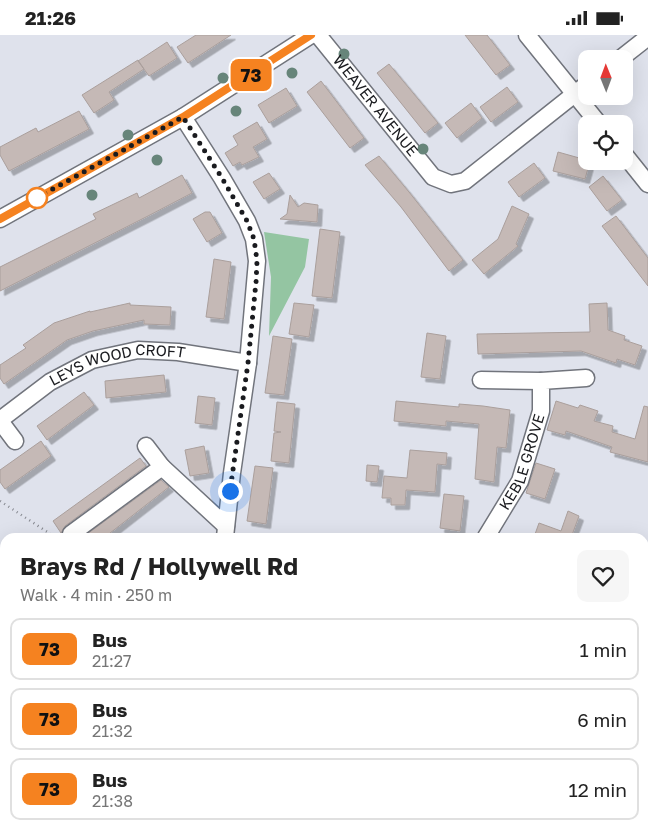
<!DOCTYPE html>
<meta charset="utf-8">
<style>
body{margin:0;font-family:"Golos Text",sans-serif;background:#f6f6f6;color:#222;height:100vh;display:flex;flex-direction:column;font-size:19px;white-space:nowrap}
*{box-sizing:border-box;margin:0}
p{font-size:16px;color:#767676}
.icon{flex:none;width:28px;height:28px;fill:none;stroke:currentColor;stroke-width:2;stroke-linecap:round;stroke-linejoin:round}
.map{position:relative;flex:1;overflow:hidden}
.sheet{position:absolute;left:0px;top:498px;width:649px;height:306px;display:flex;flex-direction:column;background:#fff;border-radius:15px 15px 0 0;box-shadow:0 5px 20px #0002}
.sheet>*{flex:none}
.badge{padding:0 10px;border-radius:8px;font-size:18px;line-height:32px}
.needle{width:32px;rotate:359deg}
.fabs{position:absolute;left:578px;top:15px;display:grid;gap:10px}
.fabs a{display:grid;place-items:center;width:55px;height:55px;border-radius:10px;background:#fff;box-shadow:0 5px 20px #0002;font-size:25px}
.you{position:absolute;width:25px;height:25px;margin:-12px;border:4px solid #fff;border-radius:50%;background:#1a73e8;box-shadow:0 0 0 8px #1a73e833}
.map>.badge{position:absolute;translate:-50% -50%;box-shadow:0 0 0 2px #fff}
.round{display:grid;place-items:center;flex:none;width:52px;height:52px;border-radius:10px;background:#f6f6f6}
.summary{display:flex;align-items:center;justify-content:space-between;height:85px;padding:0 20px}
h1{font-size:24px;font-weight:700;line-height:38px}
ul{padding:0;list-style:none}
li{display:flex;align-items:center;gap:15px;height:62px;margin:0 10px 8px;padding:0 10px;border:2px solid #e0e0e0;border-radius:10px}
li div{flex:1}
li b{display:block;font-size:19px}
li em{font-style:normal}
li .badge{min-width:55px;font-weight:700;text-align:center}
.status{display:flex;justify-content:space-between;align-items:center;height:35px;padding:0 25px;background:#fff;direction:ltr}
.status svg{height:14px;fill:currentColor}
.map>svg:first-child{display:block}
</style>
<div class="status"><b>21:26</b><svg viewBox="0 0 49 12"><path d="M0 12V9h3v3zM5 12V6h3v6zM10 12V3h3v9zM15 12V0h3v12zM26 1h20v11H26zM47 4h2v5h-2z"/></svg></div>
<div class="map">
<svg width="648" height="803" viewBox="0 0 648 803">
<defs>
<filter id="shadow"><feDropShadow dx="4.5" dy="4.5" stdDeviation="0" flood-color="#0004"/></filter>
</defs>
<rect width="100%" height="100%" fill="#dfe2ec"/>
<!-- green -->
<path fill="#94c5a2" d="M264 197 309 204 305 232 269 301 271 242Z
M5 791V799H183V803H0V792Z"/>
<!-- building -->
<path fill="#c5b9b6" stroke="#aa9f9c" filter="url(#shadow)" d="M196 0H231L188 28 177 12Z
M465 0H487L510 30 496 40Z
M167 7 177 23 149 41 138 26Z
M138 25 144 34 109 57 114 65 94 78 82 60Z
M389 29 438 88 425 98 377 38Z
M321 46 364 103 350 113 307 57Z
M507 52 518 67 491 87 480 72Z
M286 53 297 71 269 88 258 70Z
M471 68 482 83 457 103 445 88Z
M79 76 89 94 9 136 0 120V112L36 93 38 97Z
M257 87 267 104 253 112 259 122 242 130 240 127 233 131 225 118 238 110 233 101Z
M558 117 590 126 585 144 553 136Z
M379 121 409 157 463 225 449 236 401 172 365 130Z
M534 128 545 143 519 162 508 147Z
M269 138 280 154 264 164 253 147Z
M182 140 192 158 148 181 0 256V232L96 184 93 179 137 158 139 163Z
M603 141 622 165 607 176 589 152Z
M290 160 298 172 304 168 318 170 317 187 280 184 287 179Z
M512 171 529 179 516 209 518 211 484 239 472 225 498 204Z
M205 177H210L222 198 207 207 193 184Z
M616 181 648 223V251L602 191Z
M320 194 340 197 332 263 312 261Z
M214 224 231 227 224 284 206 282Z
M130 268V270L171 272 170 290 144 289V285L93 296 67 305 4 349 0 343V330L26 313 23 310 54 288 90 276V277Z
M294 268 314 270 309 302 289 299Z
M607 268 608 295 625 301 624 305 642 311 635 330 617 324 616 328 581 316 478 319 477 299 590 297 589 269Z
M427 298 446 301 440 344 421 342Z
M273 301 292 304 284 360 265 358Z
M164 340 166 357 106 363 105 346Z
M84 357 94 370 47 405 37 391Z
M198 361 215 363 212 390 195 388Z
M396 366 459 372V369L483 371 510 375 506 413 497 412 494 447 475 444 479 389 446 386V391L394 386Z
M556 366 578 373 580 370 598 376 594 386 613 391 612 397 635 404 644 371 648 372V427L610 417 612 412 566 396 565 400 547 395Z
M277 367 295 369 289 428 271 426 274 398 281 397 274 396Z
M41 406 51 421 5 454 0 447V435Z
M204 411 209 438 190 441 185 415Z
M410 415 447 418 446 430 437 429 435 457 406 455 405 470H391V463H382L384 441 407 443Z
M140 423 146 431 65 491 61 498 53 486Z
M536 428 555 434 545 464 526 458Z
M367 430 379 431 377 447 366 446Z
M255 431 273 433 266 489 247 486Z
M161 445 169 452 105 502H83Z
M444 459 464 461 460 496 440 493Z
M568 476 579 481 572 500H574V502H534L539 488 561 496Z"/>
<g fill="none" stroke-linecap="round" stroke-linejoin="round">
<defs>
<g id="minor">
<path id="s1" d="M318 0 433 142 451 149 465 146 586 50"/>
<path d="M527 0 599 89"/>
<path d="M620 24 648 2"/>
<path d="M183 82 222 143 247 186 254 204 257 226 248 328 232 438 225 502"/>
<path d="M624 119 648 149"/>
<path d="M0 184 183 82 311 0"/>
<path d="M481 345 541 346"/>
<path id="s2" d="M0 385 50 347 92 325 138 315 178 317 248 328"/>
<path d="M0 386 15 406"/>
<path d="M162 432 226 491"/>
<path d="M71 499 162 432 146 411"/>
<path id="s3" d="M486 502 520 446 541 376V346L586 343"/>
<path d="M644 573H648"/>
<path d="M0 659 5 658"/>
<path d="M644 789H648"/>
<path d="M442 799 443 803"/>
<path d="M389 803 412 799"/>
</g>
</defs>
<!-- minor casing -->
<use href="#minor" stroke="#71747c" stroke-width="19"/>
<!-- path -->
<path stroke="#84878e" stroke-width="2.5" stroke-dasharray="1 4" stroke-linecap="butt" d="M0 466 55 502
M644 707H648
M0 787 5 786
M174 803V799"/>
<!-- minor -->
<use href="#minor" stroke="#fff" stroke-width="16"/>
</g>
<!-- trees -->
<g fill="#67857a">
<circle cx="344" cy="19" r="5.5"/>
<circle cx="292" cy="38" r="5.5"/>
<circle cx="223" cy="43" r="5.5"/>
<circle cx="236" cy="76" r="5.5"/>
<circle cx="128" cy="100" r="5.5"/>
<circle cx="423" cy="114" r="5.5"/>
<circle cx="157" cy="125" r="5.5"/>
<circle cx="92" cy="160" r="5.5"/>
</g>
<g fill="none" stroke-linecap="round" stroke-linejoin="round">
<defs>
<path id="line" d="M0 184 183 82 311 0"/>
</defs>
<!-- line casing -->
<use href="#line" stroke="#fff" stroke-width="11"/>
<!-- line -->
<use href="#line" stroke="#f58220" stroke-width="8"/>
<!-- walk -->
<path stroke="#1a1b1f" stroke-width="5" stroke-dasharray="0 9" d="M37 163 33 165 183 82 222 143 247 186 254 204 257 226 256 247 248 328 230 456"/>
</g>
<!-- markers -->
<circle fill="#fff" stroke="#f58220" stroke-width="2.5" cx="37" cy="163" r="10"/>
<g text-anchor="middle" stroke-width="5" stroke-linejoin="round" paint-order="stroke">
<!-- street labels -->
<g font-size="15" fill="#1a1b1f" stroke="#dfe2ec">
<text dy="5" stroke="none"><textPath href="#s1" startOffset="91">WEAVER AVENUE</textPath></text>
<text dy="5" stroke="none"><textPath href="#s2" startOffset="134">LEYS WOOD CROFT</textPath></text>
<text dy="5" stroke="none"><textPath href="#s3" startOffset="84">KEBLE GROVE</textPath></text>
</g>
</g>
</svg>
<div class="fabs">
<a><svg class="needle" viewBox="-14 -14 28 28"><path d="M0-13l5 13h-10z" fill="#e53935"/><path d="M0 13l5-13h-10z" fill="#767676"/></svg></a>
<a><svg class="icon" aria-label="locate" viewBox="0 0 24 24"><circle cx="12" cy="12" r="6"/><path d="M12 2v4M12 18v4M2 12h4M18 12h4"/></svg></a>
</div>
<div class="you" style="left:230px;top:456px"></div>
<b class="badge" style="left:251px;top:40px;background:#f58220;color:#111">73</b>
<section class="sheet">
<div class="summary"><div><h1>Brays Rd / Hollywell Rd</h1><p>Walk · 4 min · 250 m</p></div><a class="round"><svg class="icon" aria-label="heart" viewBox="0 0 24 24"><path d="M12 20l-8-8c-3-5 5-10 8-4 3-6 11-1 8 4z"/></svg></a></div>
<ul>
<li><span class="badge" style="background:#f58220;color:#111">73</span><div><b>Bus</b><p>21:27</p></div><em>1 min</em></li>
<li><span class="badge" style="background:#f58220;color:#111">73</span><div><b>Bus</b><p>21:32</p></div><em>6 min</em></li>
<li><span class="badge" style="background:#f58220;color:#111">73</span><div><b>Bus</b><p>21:38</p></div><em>12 min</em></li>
</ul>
</section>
</div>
